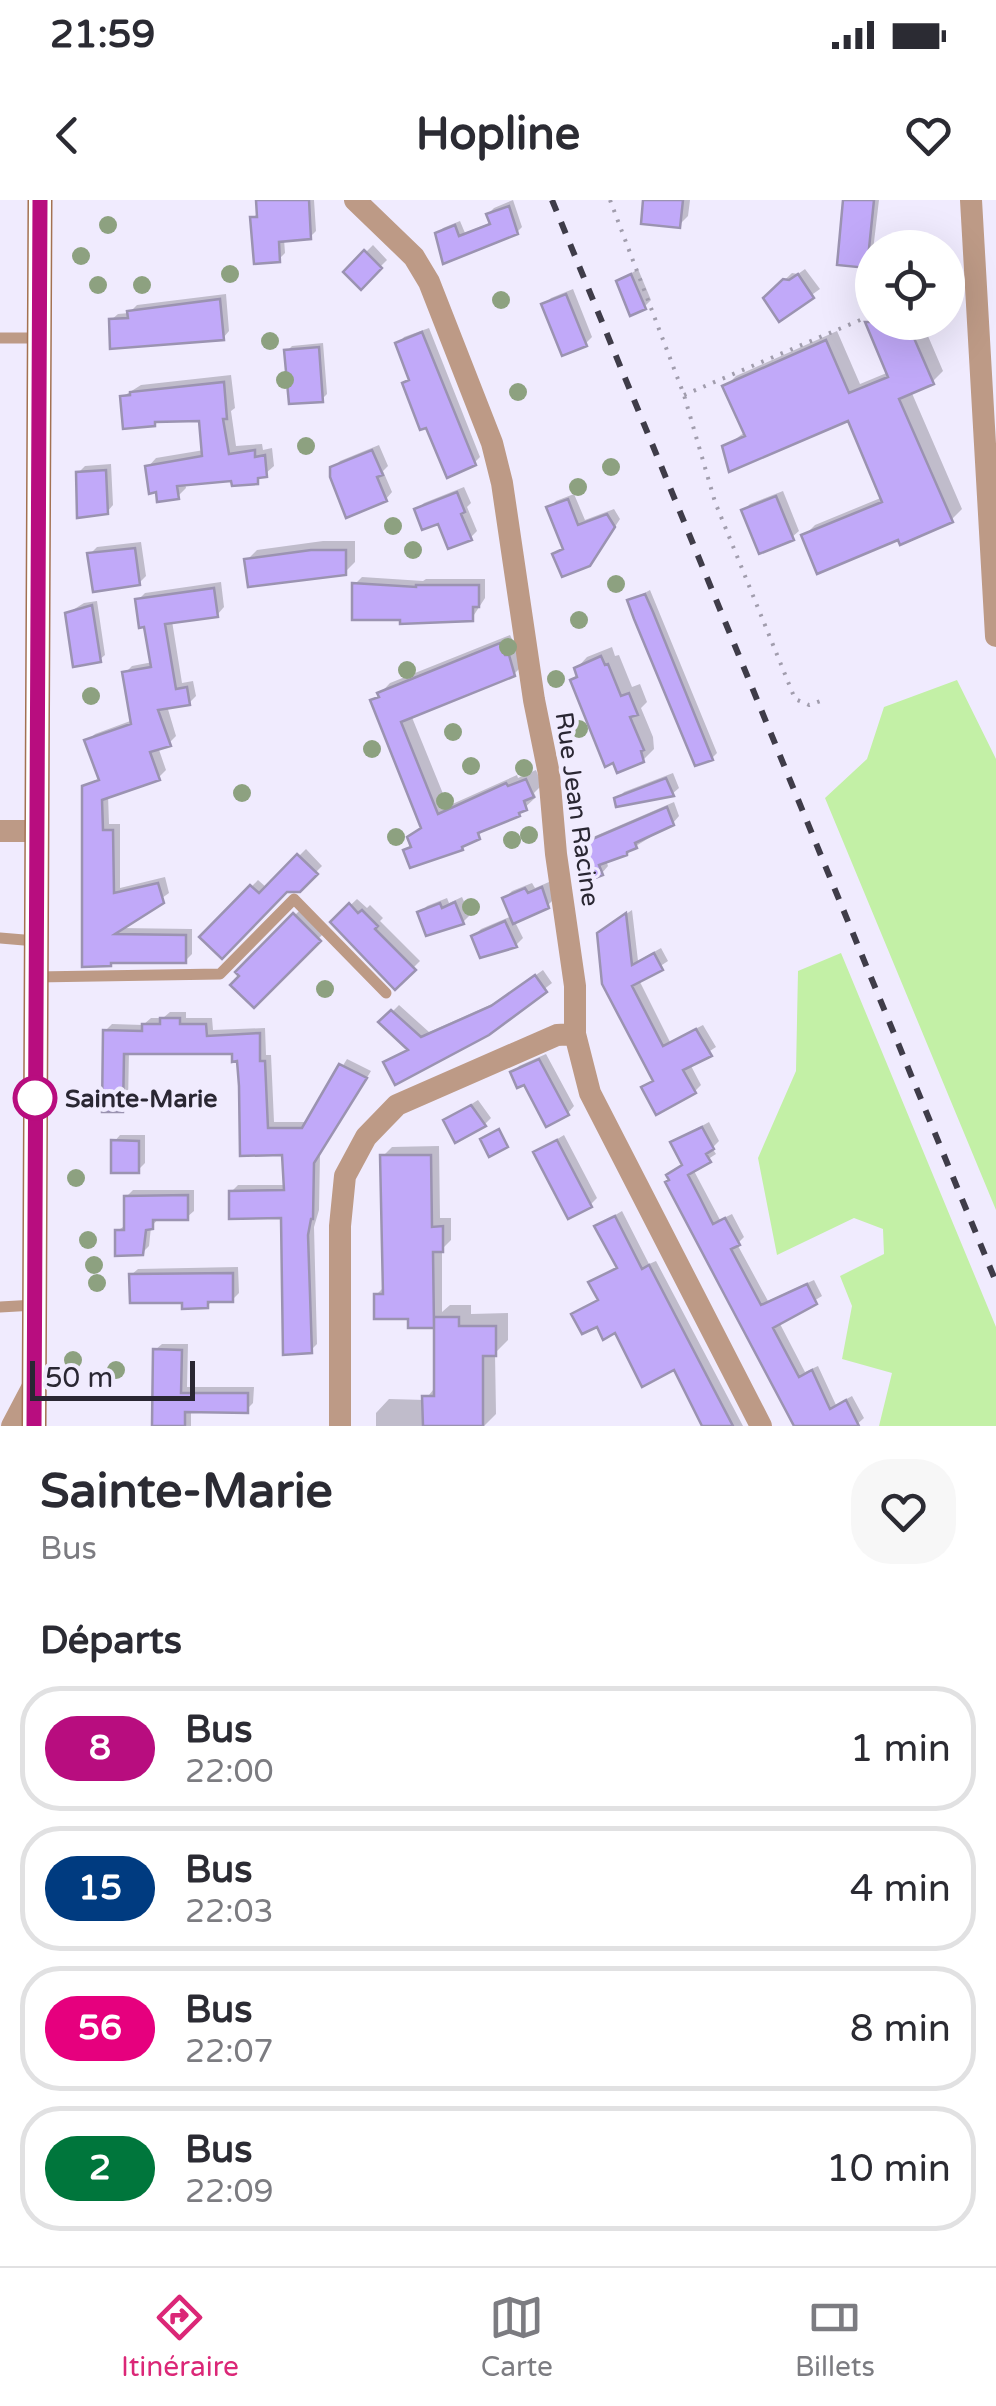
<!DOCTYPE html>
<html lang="fr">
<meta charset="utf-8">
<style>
body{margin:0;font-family:"Varela Round",sans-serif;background:#f7f7f7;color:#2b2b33;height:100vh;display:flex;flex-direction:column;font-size:38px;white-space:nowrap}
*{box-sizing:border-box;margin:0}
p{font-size:32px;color:#7c7c81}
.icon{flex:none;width:55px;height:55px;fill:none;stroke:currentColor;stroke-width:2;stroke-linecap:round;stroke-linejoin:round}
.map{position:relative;height:1226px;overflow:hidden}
.details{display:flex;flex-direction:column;background:#fff;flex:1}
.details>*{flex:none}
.badge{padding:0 20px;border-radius:32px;font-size:35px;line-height:65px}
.controls{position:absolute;left:855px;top:30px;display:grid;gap:20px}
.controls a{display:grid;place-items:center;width:110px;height:110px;border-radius:50%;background:#fff;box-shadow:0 10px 40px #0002;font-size:50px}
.scale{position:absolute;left:30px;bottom:25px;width:165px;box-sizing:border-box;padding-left:10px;border:5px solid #2a2733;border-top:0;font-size:28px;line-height:35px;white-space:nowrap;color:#2a2733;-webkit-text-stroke:8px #f0ebfe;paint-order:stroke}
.map>.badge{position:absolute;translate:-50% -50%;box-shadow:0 0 0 5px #fff}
h2{padding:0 40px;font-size:38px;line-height:90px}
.round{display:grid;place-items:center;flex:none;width:105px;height:105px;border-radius:40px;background:#f7f7f7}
.head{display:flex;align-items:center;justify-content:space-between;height:170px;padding:0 40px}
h1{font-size:48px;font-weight:700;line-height:75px}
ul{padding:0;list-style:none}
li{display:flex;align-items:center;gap:30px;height:125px;margin:0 20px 15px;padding:0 20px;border:5px solid #e1e1e2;border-radius:40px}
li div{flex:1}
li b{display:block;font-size:38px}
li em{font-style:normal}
li .badge{min-width:110px;font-weight:700;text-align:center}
.status{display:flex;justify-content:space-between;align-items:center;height:70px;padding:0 50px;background:#fff;direction:ltr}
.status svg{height:28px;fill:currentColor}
header{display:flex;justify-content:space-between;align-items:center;height:130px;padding:0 40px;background:#fff;font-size:45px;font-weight:700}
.tabs{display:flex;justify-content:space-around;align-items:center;height:140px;border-top:2px solid #e1e1e2;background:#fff;font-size:28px;color:#7c7c81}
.tabs a{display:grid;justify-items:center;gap:5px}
.tabs .active{color:#db2777}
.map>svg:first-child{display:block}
</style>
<div class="status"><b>21:59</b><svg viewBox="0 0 49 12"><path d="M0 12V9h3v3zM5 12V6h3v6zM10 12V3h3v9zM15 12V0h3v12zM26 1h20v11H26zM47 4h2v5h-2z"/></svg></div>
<header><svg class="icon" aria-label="back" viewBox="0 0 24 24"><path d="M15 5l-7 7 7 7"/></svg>Hopline<svg class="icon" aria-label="heart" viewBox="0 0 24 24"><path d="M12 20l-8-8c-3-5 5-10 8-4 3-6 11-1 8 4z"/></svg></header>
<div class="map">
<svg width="996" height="1226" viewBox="0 0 996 1226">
<rect width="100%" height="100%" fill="#f0ebfe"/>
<!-- green -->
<path fill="#c3f0a6" d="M957 480 996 559V1010L825 598 867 559 884 507Z
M841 753 996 1127V1226H879L892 1173 842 1159 852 1106 840 1076 884 1054 883 1029 854 1018 777 1055 758 958 796 871 798 771Z"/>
<!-- shadow -->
<path fill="#0003" d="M258 0H314L316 31 310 37 284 39 285 53 279 59 253 18 259 12Z
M513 0 522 27 517 32 445 60 438 34 443 28 460 21 465 33 492 22 489 13 494 8Z
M645 0H690L688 16 679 25Z
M845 0H879L872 59 866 65Z
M373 45 387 60 361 86 349 69Z
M638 69 651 100 644 107 619 81Z
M805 69 820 89 779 118 766 98 792 73 798 74Z
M573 89 592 137 585 144 544 105 551 98Z
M226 94 229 131 223 138 111 120 118 114 129 113 137 105Z
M872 120V122H922L943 171 932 182 911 191 962 309 952 319 900 337 804 336 815 325 883 297 849 217 725 247 745 232 725 187 736 176 837 131 860 184 889 172 868 124Z
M429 128 480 257 474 263 428 225 405 184 411 178 398 144 404 137Z
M323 143 327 194 322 199 287 151 292 146Z
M231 175 235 208 231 211 236 246 262 244 263 250 272 248 274 266 257 281 233 278 185 283 186 288 177 297 148 267 156 258 204 250 199 216 159 219 154 224 122 197 141 185Z
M379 245 388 266 383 271 392 292 386 299 333 268 340 261Z
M111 264 113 305 107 312 78 273 85 266Z
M464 287 471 303 467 307 477 331 470 338 417 309 424 303Z
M783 291 799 331 792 337 743 311 750 304Z
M574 294 585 320 614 309 620 319 596 356 555 354 565 346 549 308 556 301Z
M323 341H355V362L345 372 247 360 257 350Z
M141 342 146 376 139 383 90 354 97 347Z
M362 377 423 381 426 379H485V398L472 418 355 384Z
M221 382 224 407 217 415 172 421 182 483 193 481 196 496 189 503 167 506 176 536 169 543 158 547 166 570 158 578 108 595 109 624H120V688L165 677 169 693 120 728 192 729V754L185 761 114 760 110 764 84 587 100 577 87 541 95 534 133 520 125 473 132 466 153 462 138 400 145 393Z
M650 390 717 553 712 558 630 401Z
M97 401 105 455 99 460 68 413 84 403Z
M510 435 524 464 514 474 411 515 448 606 517 575 518 578 536 570 542 585 534 593 536 597 518 614 489 627 462 647 406 651 413 644 410 638 423 627 373 501 390 483Z
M612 447 615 456 619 455 632 487 640 484 647 502 641 508 653 537 654 549 643 560 573 481 579 475 577 468 587 457Z
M673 573 679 588 672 594 617 599 624 592Z
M674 602 679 616 673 623 636 646 606 660 608 666 602 673 579 647 586 640Z
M306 649 322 666 299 689 286 690 203 737 258 680 267 688Z
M549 682 554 699 547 706 514 720 523 738 516 745 481 755 474 736 481 729 512 716 505 698 512 691 532 683 535 688Z
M462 697 470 715 463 722 420 713 427 706 447 698 449 703Z
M357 699 367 708 370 705 383 718 380 721 420 761 395 786 333 722Z
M302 708 325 732 254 804 239 772Z
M632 710 638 761 661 748 668 761 639 780 670 842 703 825 716 847 690 864 701 885 695 891 644 888 654 879 607 727Z
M543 770 552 783 488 833 386 863 409 848 382 822 399 805 429 832 501 800Z
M170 812H186V818H212L213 830 265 828 266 855H271L274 922H308L347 859 371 871 320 954 319 1010 314 1027 317 1144 311 1150 284 1016 231 992 238 985H286L285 953 243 954 239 859 234 851H129L128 903 122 910 105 831 112 824 143 825 151 818H163Z
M546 854 574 906 568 913 513 873 519 866Z
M478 900 491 918 485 924 446 920Z
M709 922 719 941 712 948 716 954 693 969 720 1020 732 1014 744 1037 737 1044 768 1101 814 1080 822 1096 779 1122 805 1172 818 1166 836 1205 852 1196 864 1218 855 1226H797L669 975 684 964 673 942Z
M120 935H145V963L138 970 114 942Z
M564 935 597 998 590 1005 536 952Z
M439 946 440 1018H451V1040L442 1049V1112L450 1105H471V1114L508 1113V1140L495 1153 496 1214 484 1226H376V1213L389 1199 425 1200 437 1185V1121L433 1125 410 1116 376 1095 386 1085 383 956 392 947Z
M133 990H194V1011L187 1017 159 1018 151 1027 149 1046 142 1053 117 1031 126 1025V997Z
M622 1011 649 1064 656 1061 743 1226H706L675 1167 616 1130 574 1115 600 1098 591 1083 618 1066 597 1026Z
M238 1067 239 1093 232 1100H213L207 1106 184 1100 131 1075 138 1069Z
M162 1144H188L187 1187H254L253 1203 246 1210H191V1226H154L155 1150Z"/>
<!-- building -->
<path fill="#c1a9f9" stroke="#9b93b1" stroke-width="2.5" d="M256 0H309L311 39 279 42 280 62 254 64 250 17H257Z
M643 0H683L680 28 641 24Z
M843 0H874L867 68 837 65Z
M509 6 518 34 443 64 435 33 455 25 459 36 490 24 486 14Z
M364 50 382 68 361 90 343 72Z
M631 74 646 109 630 116 616 81Z
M798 74 814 98 779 122 763 98 783 79 789 80Z
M566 94 587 146 562 156 541 104Z
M220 99 224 140 110 149 109 119 128 118 127 111Z
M865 122H907L934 184 899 199 953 322 900 345 898 340 817 374 801 335 882 302 848 221 729 272 722 246 745 236 722 186 826 140 849 193 888 177Z
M422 132 476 265 447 278 426 228 420 230 402 183 409 180 395 143Z
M319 147 323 202 289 204 284 150Z
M224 182 227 219H223L229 254 255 250V257L265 255 267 277 258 278V284L232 286 231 281 177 286 179 299 157 302 156 292 149 294 145 266 202 256 199 221 155 222V226L123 229 120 196 130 195V192Z
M372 250 383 275 377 277 387 301 346 318 330 277V267Z
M106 270 108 314 77 318 76 272Z
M457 292 465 312 461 314 472 340 448 349 438 324 422 330 414 309Z
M776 296 794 340 759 354 741 310Z
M568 299 578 325 607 314 615 327 590 366 562 377 552 354 563 349 546 307Z
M135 348 140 385 93 392 87 353Z
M311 350H346V375L248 387 244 359Z
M352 383 416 387V385H479V407H473V421L400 424V420H352Z
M214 388 218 417 165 424 176 489 187 487 190 505 158 510 171 546 150 552 160 580 102 600 103 630H113L114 693 158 683 164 703 115 734 186 735V763H111V766L82 767V586L99 580 84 540 131 524 122 472 151 467 144 427 139 428 135 399Z
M645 394 653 412 713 560 695 566 634 419 627 400Z
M92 405 101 462 73 467 65 413Z
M500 443 505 455H509L515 476 401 522 438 614 506 583 508 586 526 579 534 597 524 601 527 610 519 613 520 616 478 633 480 639 462 647 463 650 410 668 403 650 411 647 407 637 421 628 370 500 379 497 377 493Z
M601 456 605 465 608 464 621 496 629 493 638 515 630 517 644 550 641 551 644 562 617 573 613 563 605 567 570 480 577 477 574 468Z
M666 578 674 596 616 607 614 598Z
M667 607 674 625 635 643 637 648 627 652V655L599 665 603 675 582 683 576 646Z
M297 654 318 674 300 692H287L222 759 199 737 250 685 259 693Z
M542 687 549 708 513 724 502 698 525 688 528 693Z
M455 702 464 724 426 736 417 712 440 703 442 708Z
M349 703 358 713 362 710 378 726 375 729 416 770 395 790 330 722Z
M293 713 321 741 254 808 230 785 239 776 235 772Z
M626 713 632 765 654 753 663 770 632 786 663 846 696 829 712 856 683 870 696 893 656 915 641 887 653 881 602 784 597 733Z
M505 721 517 747 480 758 471 736Z
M535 775 547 792 489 835 395 885 383 862 408 850 378 822 391 810 421 837 491 806Z
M160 818H180V824H206L207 836 260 833V861H265L268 928H302L339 864 367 878 314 963 313 1019H311L308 1035 312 1153 283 1155 281 1018 229 1019V991L284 990 282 955 240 956 239 886 237 861 232 862V854H124L123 912H102L103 830 142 831V824H160Z
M539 859 569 915 546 927 524 885 517 888 510 872Z
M471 905 486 926 455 943 443 920Z
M702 927 714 949 706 954 711 962 688 975 700 998 713 1024 725 1018 740 1045 731 1049 761 1105 807 1084 817 1104 773 1128 799 1177 812 1170 830 1209 846 1200 859 1226H794L723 1092 665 982 669 980 666 975 682 965 670 942Z
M499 929 508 947 489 957 480 939Z
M111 940 139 941V973H111Z
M557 940 592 1007 568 1019 533 952Z
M380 955H431L432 1027 443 1026V1052H433L434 1128H408V1119H374V1094H383Z
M188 995V1020H153V1029L146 1030 143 1055 115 1056V1030H124V996Z
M615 1016 642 1069 649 1065 733 1226H702L674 1170 642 1187 615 1133 603 1140 597 1127 582 1134 571 1114 598 1100 588 1082 617 1068 594 1026Z
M233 1073V1102H208V1108L182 1109V1103H130L129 1074Z
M434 1117H459V1126H496V1156H483V1226H423L422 1196H434Z
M153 1149 182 1150 181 1193H248V1213L185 1212V1226H152Z"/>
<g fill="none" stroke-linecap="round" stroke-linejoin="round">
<!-- path -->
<path stroke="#a19dad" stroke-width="4" stroke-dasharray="2.5 8" stroke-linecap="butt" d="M610 0 684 195 715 302 795 499 809 505 826 499
M684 195 872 115"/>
<!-- service -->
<path stroke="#bd9a86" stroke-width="11" d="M0 138H38
M0 738 36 741
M36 777 220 774 294 699 386 793
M0 1107 35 1105"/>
<!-- minor -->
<path stroke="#bd9a86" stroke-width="22" d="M355 0 414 57 429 82 492 243 502 283 534 500 549 574 556 654 575 786V834L590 893 761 1226
M971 0 996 436
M0 631H36
M12 1226 33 1186
M340 1226V1026L345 976 366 937 397 905 557 835 575 834"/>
<!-- secondary -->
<path stroke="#a37152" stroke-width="25" d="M34 1226 40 0"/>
<!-- rail -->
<path stroke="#3f3c49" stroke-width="6" stroke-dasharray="12 12" stroke-linecap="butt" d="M552 0 996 1082"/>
</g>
<!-- trees -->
<g fill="#8da180">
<circle cx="108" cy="25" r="9"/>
<circle cx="81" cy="56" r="9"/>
<circle cx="230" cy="74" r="9"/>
<circle cx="98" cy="85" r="9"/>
<circle cx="142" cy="85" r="9"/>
<circle cx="501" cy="100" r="9"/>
<circle cx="270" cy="141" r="9"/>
<circle cx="285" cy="180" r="9"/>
<circle cx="518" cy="192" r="9"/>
<circle cx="306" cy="246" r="9"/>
<circle cx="611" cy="267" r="9"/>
<circle cx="578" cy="287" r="9"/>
<circle cx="393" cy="326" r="9"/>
<circle cx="413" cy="350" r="9"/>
<circle cx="616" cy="384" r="9"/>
<circle cx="579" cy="420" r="9"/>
<circle cx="508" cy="447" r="9"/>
<circle cx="407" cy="470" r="9"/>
<circle cx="556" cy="479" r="9"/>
<circle cx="91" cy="496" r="9"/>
<circle cx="579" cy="529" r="9"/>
<circle cx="453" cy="532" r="9"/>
<circle cx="372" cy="549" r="9"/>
<circle cx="471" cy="566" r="9"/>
<circle cx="524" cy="568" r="9"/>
<circle cx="242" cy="593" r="9"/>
<circle cx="445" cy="601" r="9"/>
<circle cx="529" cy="635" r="9"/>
<circle cx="396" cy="637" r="9"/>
<circle cx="512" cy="640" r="9"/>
<circle cx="471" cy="707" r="9"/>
<circle cx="325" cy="789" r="9"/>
<circle cx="76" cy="978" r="9"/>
<circle cx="88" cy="1040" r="9"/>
<circle cx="94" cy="1065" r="9"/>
<circle cx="97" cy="1083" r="9"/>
<circle cx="73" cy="1160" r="9"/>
<circle cx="116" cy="1170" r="9"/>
</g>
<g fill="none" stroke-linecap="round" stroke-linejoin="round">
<defs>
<path id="line" d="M34 1226 40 0"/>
</defs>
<!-- line casing -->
<use href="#line" stroke="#fff" stroke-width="22"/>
<!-- line -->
<use href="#line" stroke="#b80d7f" stroke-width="15"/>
</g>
<!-- markers -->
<circle fill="#fff" stroke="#b80d7f" stroke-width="5" cx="35" cy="898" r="20"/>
<g text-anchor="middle" stroke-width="9" stroke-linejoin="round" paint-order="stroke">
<!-- street labels -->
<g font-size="25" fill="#2a2733" stroke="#f0ebfe">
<text transform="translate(578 609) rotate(82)" y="9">Rue Jean Racine</text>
</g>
<!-- stop labels -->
<g font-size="25" font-weight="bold" fill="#2a2733" stroke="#f0ebfe" text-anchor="start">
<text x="65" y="907">Sainte-Marie</text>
</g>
</g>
</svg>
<div class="controls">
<a><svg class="icon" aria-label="locate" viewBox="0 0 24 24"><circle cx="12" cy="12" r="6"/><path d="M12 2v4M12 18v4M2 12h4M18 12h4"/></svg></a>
</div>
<div class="scale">50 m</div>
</div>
<section class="details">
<div class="head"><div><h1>Sainte-Marie</h1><p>Bus</p></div><a class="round"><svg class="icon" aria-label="heart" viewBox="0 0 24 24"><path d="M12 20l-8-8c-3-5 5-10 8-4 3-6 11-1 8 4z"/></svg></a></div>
<h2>Départs</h2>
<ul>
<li><span class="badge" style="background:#b80d7f;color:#fff">8</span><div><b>Bus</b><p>22:00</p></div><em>1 min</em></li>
<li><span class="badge" style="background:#003b80;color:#fff">15</span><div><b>Bus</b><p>22:03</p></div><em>4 min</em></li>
<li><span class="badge" style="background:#e6007e;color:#fff">56</span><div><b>Bus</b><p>22:07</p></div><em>8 min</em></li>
<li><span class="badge" style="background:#00763c;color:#fff">2</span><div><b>Bus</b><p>22:09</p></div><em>10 min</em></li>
</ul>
</section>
<nav class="tabs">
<a class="active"><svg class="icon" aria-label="directions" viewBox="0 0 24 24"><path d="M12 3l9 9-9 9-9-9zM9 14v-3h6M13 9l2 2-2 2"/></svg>Itinéraire</a>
<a><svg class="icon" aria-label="map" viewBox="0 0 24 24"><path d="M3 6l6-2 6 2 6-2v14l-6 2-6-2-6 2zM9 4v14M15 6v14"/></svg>Carte</a>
<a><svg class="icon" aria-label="tickets" viewBox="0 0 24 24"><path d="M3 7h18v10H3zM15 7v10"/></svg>Billets</a>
</nav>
